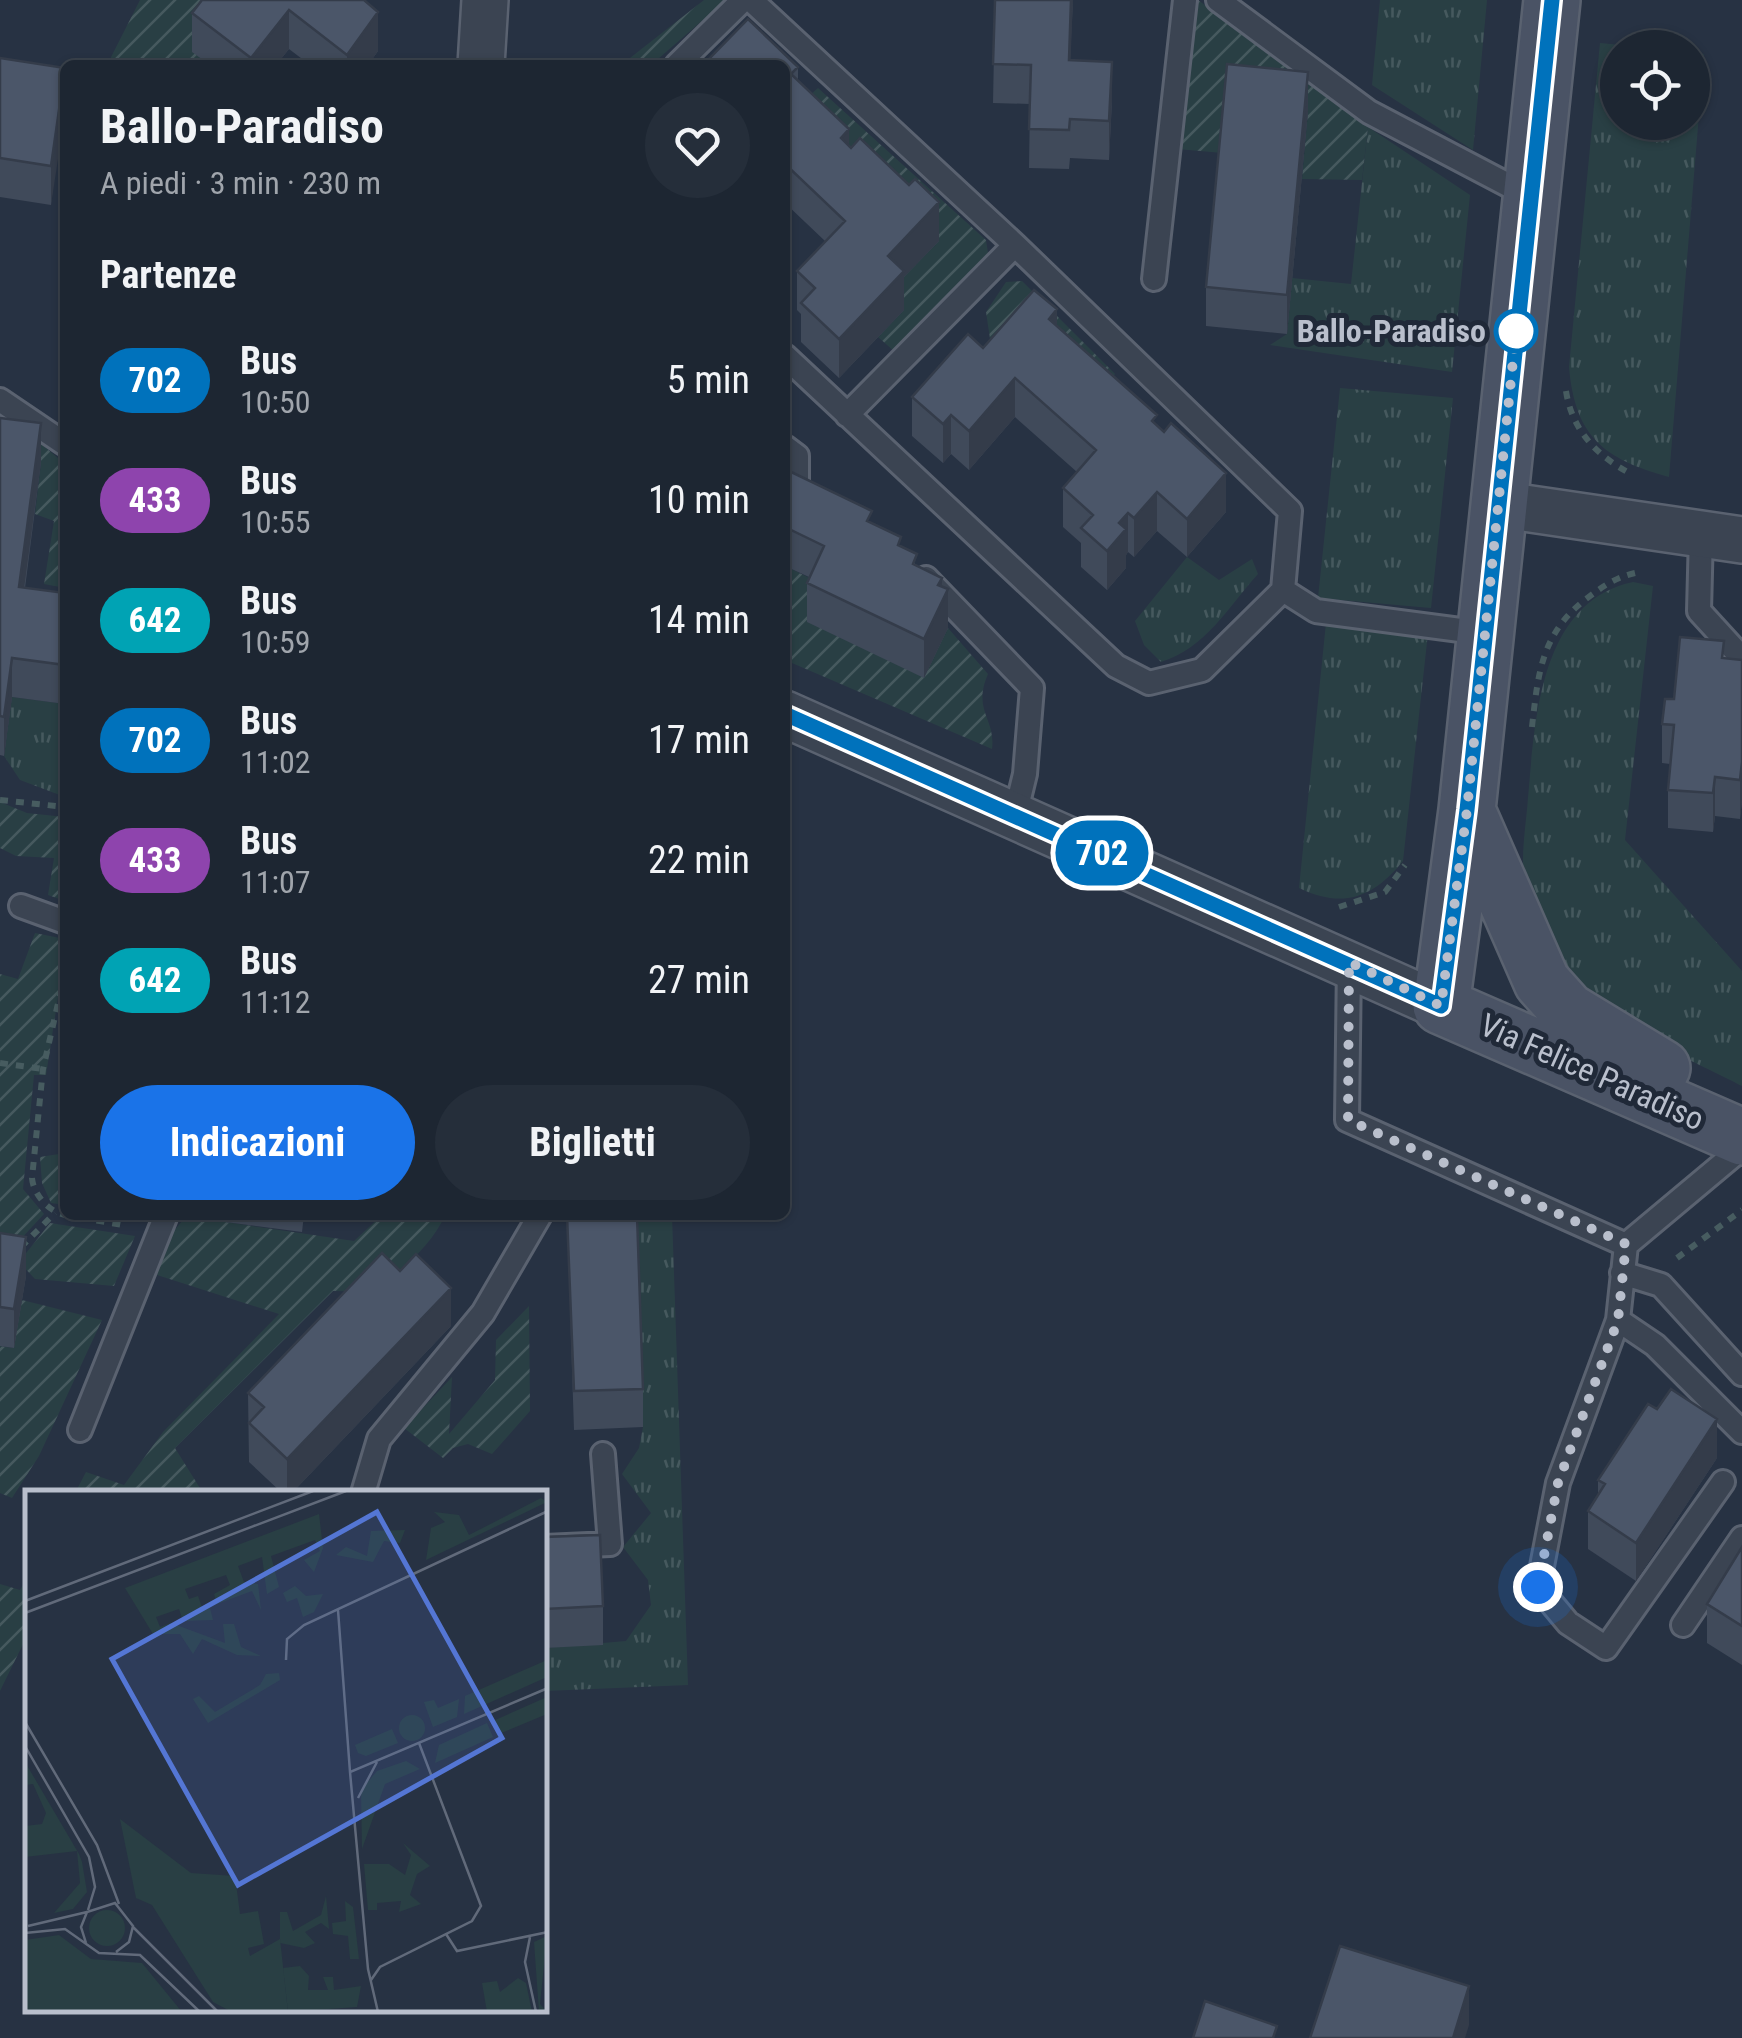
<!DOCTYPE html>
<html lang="it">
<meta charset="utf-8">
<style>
body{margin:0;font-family:"Roboto Condensed",sans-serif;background:#252e3a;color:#f1f3f6;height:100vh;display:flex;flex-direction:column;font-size:38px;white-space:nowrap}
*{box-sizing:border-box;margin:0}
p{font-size:32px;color:#a0a5ac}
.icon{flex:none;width:55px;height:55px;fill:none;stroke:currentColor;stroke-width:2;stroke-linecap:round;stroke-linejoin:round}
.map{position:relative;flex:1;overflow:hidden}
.side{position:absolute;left:60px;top:60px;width:730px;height:1160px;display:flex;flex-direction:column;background:#1d2632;border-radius:15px;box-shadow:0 2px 8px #0004,0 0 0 2px #3b434d}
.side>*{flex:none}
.badge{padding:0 20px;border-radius:32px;font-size:35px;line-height:65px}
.fabs{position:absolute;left:1600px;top:30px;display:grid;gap:20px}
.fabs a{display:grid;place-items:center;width:110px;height:110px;border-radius:50%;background:#1d2632;box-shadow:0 2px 8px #0004,0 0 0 2px #3b434d;font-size:50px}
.you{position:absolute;width:50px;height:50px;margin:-25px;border:8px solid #fff;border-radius:50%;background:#1a73e8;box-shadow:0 0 0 15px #1a73e833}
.map>.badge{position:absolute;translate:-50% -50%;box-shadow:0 0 0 5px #fff}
h2{padding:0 40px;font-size:38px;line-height:90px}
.round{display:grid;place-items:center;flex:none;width:105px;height:105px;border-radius:52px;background:#252e3a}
.summary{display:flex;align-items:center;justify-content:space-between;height:170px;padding:0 40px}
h1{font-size:48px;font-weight:700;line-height:75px}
.button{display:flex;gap:20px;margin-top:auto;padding:20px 40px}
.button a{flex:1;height:115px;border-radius:60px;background:#1a73e8;color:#fff;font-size:40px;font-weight:700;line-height:115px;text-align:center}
.button a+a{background:#252e3a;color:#f1f3f6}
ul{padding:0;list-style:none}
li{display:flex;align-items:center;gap:30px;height:120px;padding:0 40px}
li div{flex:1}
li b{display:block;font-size:38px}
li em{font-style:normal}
li .badge{min-width:110px;font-weight:700;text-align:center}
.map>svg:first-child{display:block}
</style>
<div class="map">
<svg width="1742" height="2038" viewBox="0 0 1742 2038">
<defs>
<pattern id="grass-tufts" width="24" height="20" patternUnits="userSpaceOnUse" patternTransform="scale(2.5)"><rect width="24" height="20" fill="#293f44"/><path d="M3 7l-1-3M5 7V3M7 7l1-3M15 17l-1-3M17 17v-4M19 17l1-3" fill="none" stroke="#46595e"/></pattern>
<pattern id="garden-furrows" width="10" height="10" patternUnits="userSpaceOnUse" patternTransform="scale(2.5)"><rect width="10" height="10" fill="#293f44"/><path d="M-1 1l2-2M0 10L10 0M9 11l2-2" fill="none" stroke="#46595e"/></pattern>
</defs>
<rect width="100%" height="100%" fill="#273243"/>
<!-- grass -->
<path fill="url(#grass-tufts)" d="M1380 0H1487L1473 150 1372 85Z
M1600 43 1642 47 1618 48V122H1692L1693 53 1704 54 1669 477C1604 459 1575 437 1569 367Z
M1368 127 1470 195 1452 372 1270 345 1287 334 1292 278 1351 284Z
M1340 388 1453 398 1431 608 1318 598Z
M1187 557 1219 580 1252 559 1258 574C1228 607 1206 648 1161 662L1144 645 1135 621Z
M1633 582 1653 586 1625 840 1742 971V1086C1716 1072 1592 1015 1580 1000 1569 985 1531 908 1526 890 1519 862 1526 827 1528 798 1535 721 1539 602 1633 582Z
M1326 623 1428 633 1403 861C1373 898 1343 909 1299 888Z
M12 697 65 704V797L20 780 4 756Z
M597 1215H672L688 1685 545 1691V1648L626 1641 651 1605 648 1580 623 1547 651 1513 622 1474 639 1448 643 1427Z"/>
<!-- garden -->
<path fill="url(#garden-furrows)" d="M140 0H231L193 51 210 65H107Z
M704 0H726L651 65H621Z
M1198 0 1368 127 1362 180 1302 179 1308 111 1223 153 1177 149Z
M818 88 986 240 988 253 895 352 878 337 904 310 798 106Z
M1022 281 1115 374 1095 398 995 372 986 312 1006 282Z
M33 437 65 464V588L44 584 54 521 35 514 41 463Z
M785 566 824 585 923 677 948 628 988 674C972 711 996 718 992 749L785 660Z
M0 802 27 813 65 817V901L48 895 54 858 16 856 0 848Z
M35 933 65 939V990L59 991 46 1075H34L23 1189 44 1214 19 1241 0 1237V974L18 979Z
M65 1153V1205L51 1203 42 1183 40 1157Z
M187 1215H226L225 1222 354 1241 382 1215H445C432 1246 403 1265 382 1292L333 1291 175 1448 203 1493H75L86 1472 124 1485 163 1432 279 1314 157 1275 165 1242Z
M50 1223 135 1236 114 1286 35 1279 19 1262Z
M22 1300 102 1320 39 1456 12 1498 0 1493V1346L13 1348Z
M529 1306 530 1411 492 1454 468 1444 453 1448 443 1458 404 1428 452 1377 449 1434 495 1380 496 1340Z
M27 1578V1636L0 1691V1584L20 1590Z"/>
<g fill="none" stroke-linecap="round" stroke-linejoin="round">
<defs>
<path id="service" d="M751 0 1015 245 1290 511 1283 590 1202 670 1149 683 1116 666 785 356
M1218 0 1369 112 1531 197
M677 65 743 0
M1154 279 1185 0
M0 400 65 444
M847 415 1015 245
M785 447 797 456V480L790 501
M1701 534 1699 611 1742 658
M926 578 1032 688 1025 774 1015 815
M1283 590 1316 611 1483 633
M21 906 65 922
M1349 962 1347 1120 1626 1245 1742 1148
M1626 1245 1618 1320 1558 1483 1538 1587 1568 1623 1606 1648 1723 1482
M1622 1273 1661 1285 1742 1374
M1618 1320 1655 1345 1742 1432
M80 1430 166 1215
M363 1493 379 1439 483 1313 540 1215
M545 1547 610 1544 603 1454
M1683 1625 1742 1538"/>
<path id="minor" d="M481 65 485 0
M1497 504 1742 540
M785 714 1441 1006"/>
<path id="secondary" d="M1552 0 1467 810 1441 1006 1742 1137
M1468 813 1542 982 1568 1011 1662 1068"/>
</defs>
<!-- service casing -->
<use href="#service" stroke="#5a6270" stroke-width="28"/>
<!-- minor casing -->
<use href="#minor" stroke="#5a6270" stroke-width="50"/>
<!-- secondary casing -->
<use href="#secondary" stroke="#5a6270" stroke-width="60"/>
<!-- path -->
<path stroke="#475c60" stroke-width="6" stroke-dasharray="8 8" stroke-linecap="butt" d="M1566 391C1572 431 1598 457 1633 475
M1532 727C1538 674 1541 634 1586 599 1602 587 1614 578 1635 573
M0 800 65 807
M1339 907 1385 892 1405 865
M65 973 43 1069 32 1178C33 1194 49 1212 65 1215
M0 1063 43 1069
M65 1215 128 1226
M21 1247 55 1213
M1677 1258 1742 1210"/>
<!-- service -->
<use href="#service" stroke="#3b4452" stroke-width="22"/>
<!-- minor -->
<use href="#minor" stroke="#3b4452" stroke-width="45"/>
<!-- secondary -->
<use href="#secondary" stroke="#4a5365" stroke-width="55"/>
</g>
<!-- wall -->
<path fill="#404a5a" d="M364 0 378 51 368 65H310L289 49 276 65H210L192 52V13Z
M995 0H1073L1070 60 1112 100 1109 160 1070 158 1069 169 1029 168 1030 104 993 103Z
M748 19 798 67V80L849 129V146L851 148 860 138 909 185 915 179 939 202V241L904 277V310L839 378 801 342V314L797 310V271L825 241 785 203V65H709V59Z
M0 58 65 68 51 205 0 197Z
M1308 111 1287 334 1206 326V287Z
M1057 326 1157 425 1226 512 1187 557 1157 531 1134 557 1128 552 1126 555V568L1107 590 1081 567V543L1063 527V488L1077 472 1015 417 969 470 951 454 943 463 912 436V397L983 348Z
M0 418 41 462 25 588 65 593V704L12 697 4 756 0 755Z
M785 469 872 524 901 547 917 566 942 587 948 628 924 678 807 622V583L809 577 785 566Z
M1724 658 1742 660V800L1740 819 1715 816 1713 832 1668 828V790L1670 764 1662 763V724L1674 699Z
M225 1215H304L302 1232 225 1222Z
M567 1215 643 1389V1427L574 1430Z
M0 1233 26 1276 14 1348 0 1346Z
M451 1326 292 1493H282L249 1462 248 1393Z
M1717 1458 1636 1581 1588 1549V1511L1598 1495V1480Z
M545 1537 603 1606V1645L545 1648Z
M1742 1547V1665L1707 1643V1604Z"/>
<!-- shaded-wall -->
<path fill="#343c4a" d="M1071 0H1073L1069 99V60Z
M289 10V49L276 65H251V58Z
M378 12V51L368 65H347V55Z
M1112 62V100L1109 160V121Z
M1308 72V111L1287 334V295Z
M65 75V113L51 205V166Z
M849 129V168L841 138Z
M939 202V241L904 277V310L839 378V339L888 256Z
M1057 309V348L1049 319Z
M1015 378V417L969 470V431Z
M951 415V454L943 463V424Z
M41 423V462L19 626V587Z
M1226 473V512L1187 557V519Z
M1157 492V531L1134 557V518Z
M1128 513V552L1126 555V568L1107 590V551L1119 523Z
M942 578V602L948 589V628L924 678V639L938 585Z
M12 658V697L4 756V717Z
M1742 762V800L1740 819V780Z
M1715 777V816L1713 832V793Z
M26 1237V1276L14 1348V1309Z
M451 1288V1326L292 1493H287V1459Z
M1717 1419V1458L1636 1581V1543Z
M1469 1986V2025L1465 2038H1453Z"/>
<!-- building -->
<path fill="#4b5669" stroke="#343c4a" stroke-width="2.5" d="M202 0H364L378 12 347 55 289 10 251 58 192 13Z
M995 0H1071L1069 60 1112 62 1109 121 1070 119 1069 130 1029 129 1031 65 993 64Z
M748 19 798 67 791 74 849 129 841 138 851 148 860 138 909 185 915 179 939 202 888 256 904 271 839 339 801 303 815 288 797 271 845 221 785 164V65H716L709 59Z
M0 58 65 68 51 166 0 158Z
M1227 64 1308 72 1287 295 1206 287Z
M1034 290 1057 309 1049 319 1157 415 1152 421 1164 432 1171 423 1226 473 1187 519 1157 492 1134 518 1128 513 1119 523 1126 529 1107 551 1081 528 1093 515 1063 488 1096 450 1015 378 969 431 951 415 943 424 912 397 968 334 983 348Z
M0 418 41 423 19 587 65 593V665L12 658 4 717 0 716Z
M785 469 872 511 867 521 901 537 898 545 917 554 913 564 942 578 938 585 948 589 924 639 807 583 824 546 785 527Z
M1680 637 1724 641 1722 658 1742 660V762L1740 780 1715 777 1713 793 1668 790 1674 725 1662 724 1665 699H1674Z
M567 1215H637L643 1389 574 1391Z
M0 1233 26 1237 14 1309 0 1307Z
M382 1253 400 1271 416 1254 451 1288 287 1459 249 1423 264 1407 248 1393Z
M1671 1389 1717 1419 1636 1543 1588 1511 1605 1484 1598 1480 1648 1404 1657 1409Z
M600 1535 603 1606 545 1609V1537Z
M1742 1547V1626L1707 1604Z
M1340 1946 1469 1986 1453 2038H1310Z
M1205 2001 1277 2026 1273 2038H1193Z"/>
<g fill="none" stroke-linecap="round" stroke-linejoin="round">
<defs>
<path id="line" d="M785 714 1441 1006 1467 810 1552 0"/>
</defs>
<!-- line casing -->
<use href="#line" stroke="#fff" stroke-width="22"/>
<!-- line -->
<use href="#line" stroke="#0072bc" stroke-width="15"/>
<!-- walk -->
<path stroke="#b9bfcc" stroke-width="10" stroke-dasharray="0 18" d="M1516 331 1467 810 1441 1006 1349 962 1348 1120 1626 1244 1618 1320 1558 1483 1538 1587"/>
</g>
<!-- markers -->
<circle fill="#fff" stroke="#0072bc" stroke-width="5" cx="1516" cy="331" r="20"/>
<g text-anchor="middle" stroke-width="10" stroke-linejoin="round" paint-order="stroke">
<!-- stop labels -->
<g font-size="32" font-weight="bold" fill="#b9bfcc" stroke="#202938" text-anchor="end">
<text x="1486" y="342">Ballo-Paradiso</text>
</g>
<!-- street labels -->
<g font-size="32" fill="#b9bfcc" stroke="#202938">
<text transform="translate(1592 1072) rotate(24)" y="11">Via Felice Paradiso</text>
</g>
</g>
<!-- overview -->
<g transform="translate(25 1490)">
<rect width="522" height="522" fill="#273243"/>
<path d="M522 170V187L439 224 440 206ZM254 183 255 190 183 233 168 209 174 206 190 222 235 195 241 184ZM522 207V224L474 244 468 231ZM434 209 432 227 408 237 399 212 409 210 413 218ZM374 238a13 13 0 1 1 26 0a13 13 0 1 1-26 0ZM462 233 468 247 410 273 414 255ZM367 239 373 253 341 266 333 263 330 255ZM381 271 395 279 360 294 337 359 336 300 352 281ZM0 272 54 364 57 372 62 402 48 419 29 423 55 393 52 361 0 367V336L17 334 21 323 8 294 0 295ZM378 353 405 376 392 384 385 405 396 414 374 422 376 411 352 413V420H343L339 374H364L380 385 386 365ZM301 406 304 439 296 433 280 442 290 453 279 458 255 453V422H262L268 441 296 425ZM320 411 328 417 334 469H325L323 446 308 444 307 433 321 431ZM34 445 66 469 117 473 157 522H0V450ZM522 446 515 514 522 522H514L509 452ZM275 476 284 486 283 500H303L298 487H308L309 500 336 496 332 517 263 522 258 478ZM493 488 501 493 507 522H462L457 493 472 491 475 502Z" fill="#293f44"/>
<path d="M516 8 522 12 401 70 406 38 420 32 409 22 434 25 444 45ZM294 24 298 58 289 82 279 70 295 61 290 50 246 66 254 97 242 104 237 67 213 76 219 92 233 94 236 120 227 101 192 114 189 104 205 95 201 85 160 99 164 109 173 106 178 120 185 118 188 130 158 131 154 119 131 127 135 137 146 133 200 153 198 134H209L216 157 236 166 212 165 177 149 168 164 155 144H128L100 98ZM380 40 375 53 359 51 348 72 311 65 321 57 342 66 346 41ZM270 96 281 106 298 104 289 122 278 127 272 108 262 112 258 103ZM64 438a18 18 0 1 1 36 0a18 18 0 1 1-36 0Z" fill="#293f44"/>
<path d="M95 329 166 383 210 386 215 424 233 421 239 454 223 458 225 466 255 449 263 522H207L188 512 127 415 111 408Z" fill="#293f44"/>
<path fill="none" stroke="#616a7a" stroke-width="2.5" d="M0 111 288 1M313 120 325 282M0 123 321 1M261 170 262 149 279 135 523 21M0 232 72 355 94 414M0 256 64 367 70 397 63 420M333 308 352 272M3 436 62 422M108 437 193 522M0 443 40 439 74 463 115 465 175 522M421 444 432 461 523 442M505 447 500 472 511 522M61 453 56 437 62 422 90 413 108 436 104 452 91 462M346 490 355 477 447 431 456 416 394 253M353 522 343 479 325 282 523 198"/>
<path fill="#5476d4" fill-opacity="0.15" stroke="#5476d4" stroke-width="5" d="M352 22 477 248 213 395 87 169Z"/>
<rect width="522" height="522" fill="none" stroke="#b9bfcc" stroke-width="5"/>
</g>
</svg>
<div class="fabs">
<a><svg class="icon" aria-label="locate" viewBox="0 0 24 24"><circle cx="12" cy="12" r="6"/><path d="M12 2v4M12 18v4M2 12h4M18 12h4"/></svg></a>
</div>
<div class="you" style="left:1538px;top:1587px"></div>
<b class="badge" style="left:1102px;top:853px;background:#0072bc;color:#fff">702</b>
<section class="side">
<div class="summary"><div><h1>Ballo-Paradiso</h1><p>A piedi · 3 min · 230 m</p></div><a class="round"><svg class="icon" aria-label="heart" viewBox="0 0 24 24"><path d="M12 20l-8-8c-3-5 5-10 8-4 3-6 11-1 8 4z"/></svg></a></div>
<h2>Partenze</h2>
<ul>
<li><span class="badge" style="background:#0072bc;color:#fff">702</span><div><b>Bus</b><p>10:50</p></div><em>5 min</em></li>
<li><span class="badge" style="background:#8e44ad;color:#fff">433</span><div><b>Bus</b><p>10:55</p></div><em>10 min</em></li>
<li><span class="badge" style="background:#00a3b4;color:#fff">642</span><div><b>Bus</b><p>10:59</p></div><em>14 min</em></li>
<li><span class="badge" style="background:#0072bc;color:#fff">702</span><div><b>Bus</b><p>11:02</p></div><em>17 min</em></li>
<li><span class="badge" style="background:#8e44ad;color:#fff">433</span><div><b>Bus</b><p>11:07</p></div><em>22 min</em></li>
<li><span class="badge" style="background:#00a3b4;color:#fff">642</span><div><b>Bus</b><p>11:12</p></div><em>27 min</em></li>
</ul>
<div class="button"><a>Indicazioni</a><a>Biglietti</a></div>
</section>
</div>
